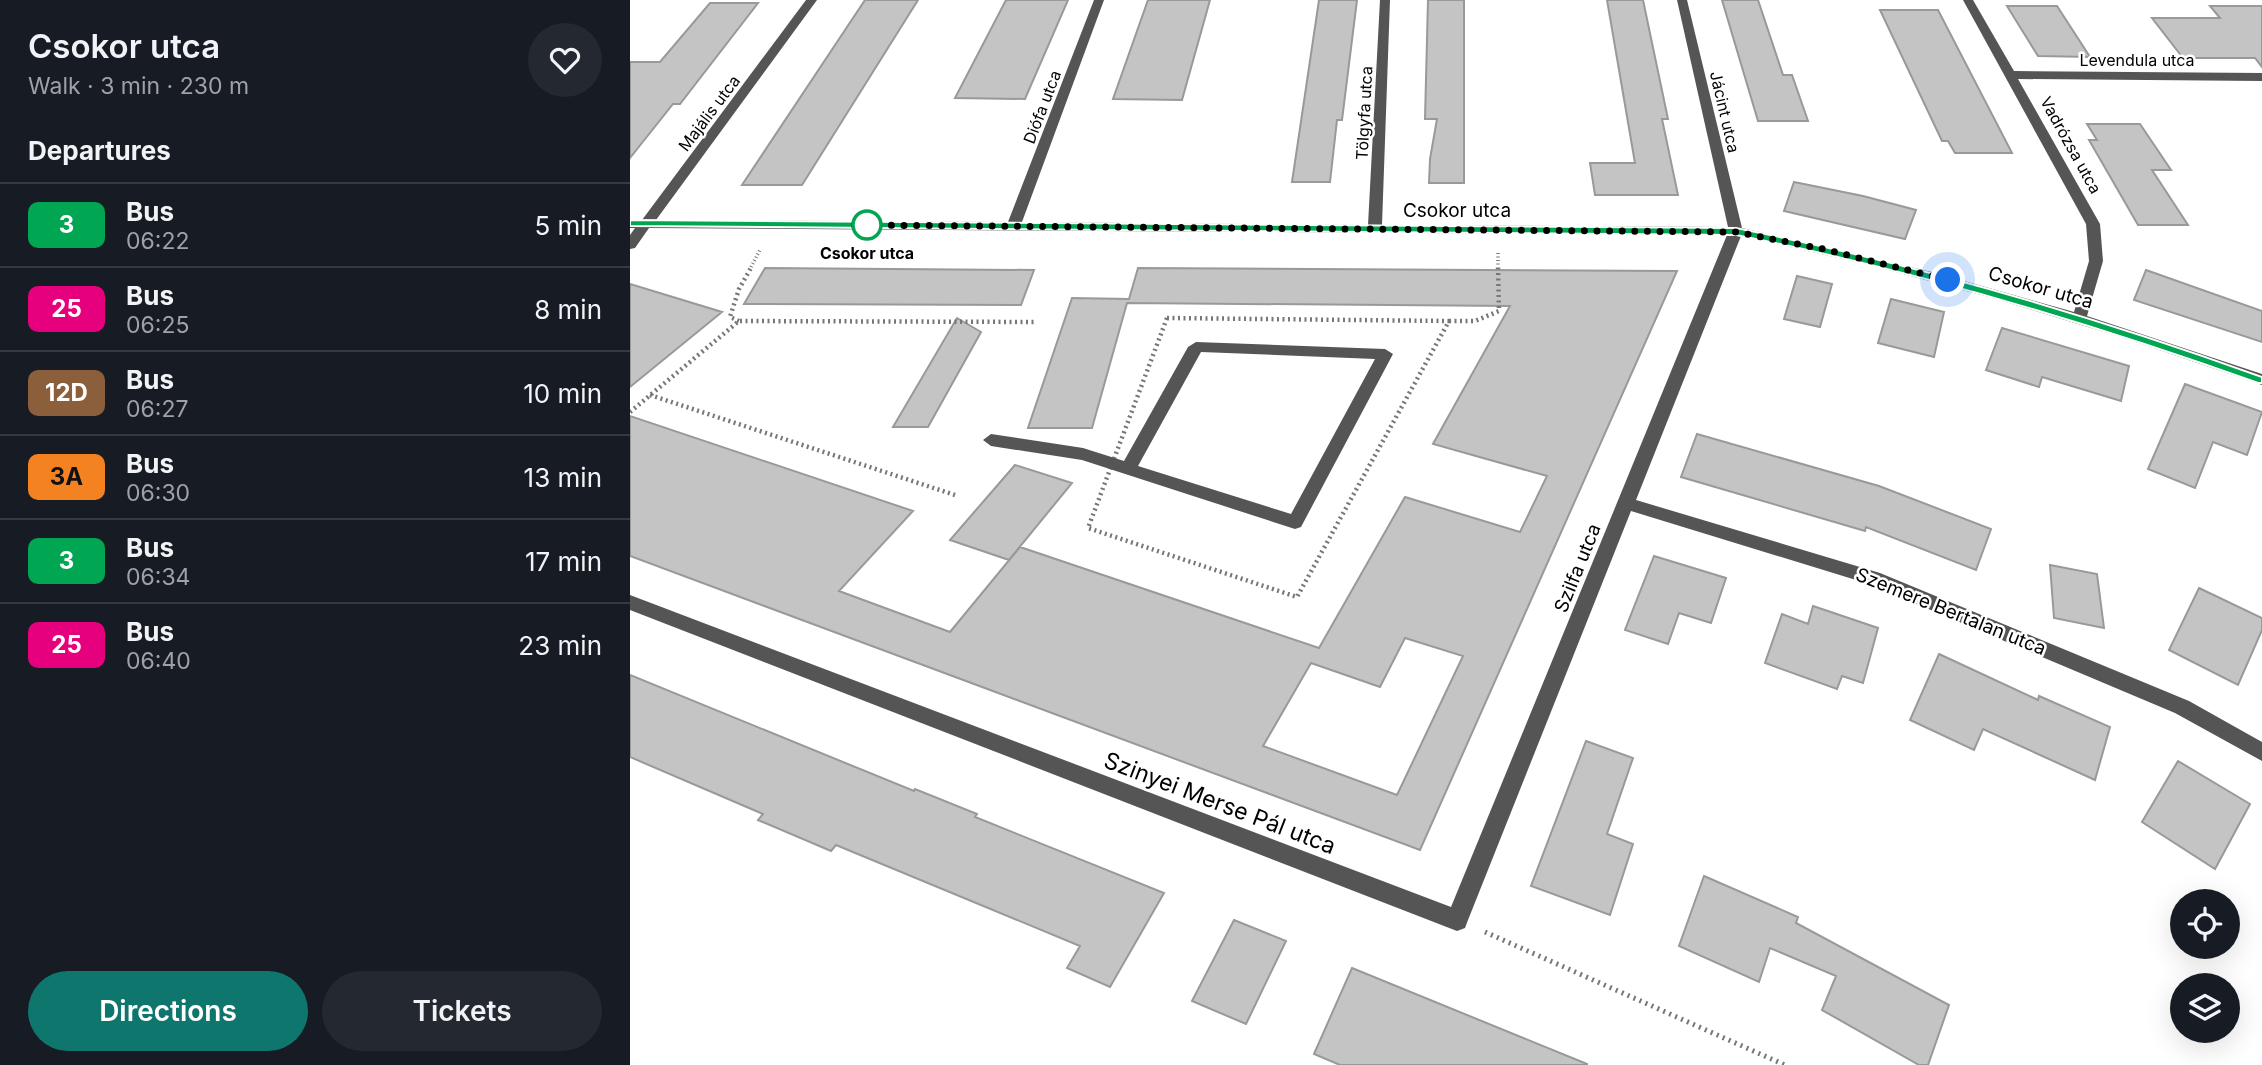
<!DOCTYPE html>
<meta charset="utf-8">
<style>
body{margin:0;font-family:Inter,sans-serif;background:#242831;color:#f1f3f6;height:100vh;display:flex;flex-direction:column;font-size:26px;white-space:nowrap}
*{box-sizing:border-box;margin:0}
p{font-size:23px;color:#9ea1a6}
.icon{flex:none;width:38px;height:38px;fill:none;stroke:currentColor;stroke-width:2;stroke-linecap:round;stroke-linejoin:round}
.map{position:relative;flex:1;overflow:hidden}
.side{display:flex;flex-direction:column;background:#171b24;width:630px}
.side>*{flex:none}
.badge{padding:0 14px;border-radius:10px;font-size:24px;line-height:46px}
.buttons{position:absolute;left:1540px;top:889px;display:grid;gap:14px}
.buttons a{display:grid;place-items:center;width:70px;height:70px;border-radius:50%;background:#171b24;box-shadow:0 7px 28px #0002;font-size:35px}
.you{position:absolute;width:35px;height:35px;margin:-18px;border:5px solid #fff;border-radius:50%;background:#1a73e8;box-shadow:0 0 0 10px #1a73e833}
.map>.badge{position:absolute;translate:-50% -50%;box-shadow:0 0 0 4px #fff}
h2{padding:0 28px;font-size:26px;line-height:63px}
.round{display:grid;place-items:center;flex:none;width:74px;height:74px;border-radius:37px;background:#242831}
.head{display:flex;align-items:center;justify-content:space-between;height:119px;padding:0 28px}
h1{font-size:33px;font-weight:600;line-height:52px}
.action{display:flex;gap:14px;margin-top:auto;padding:14px 28px}
.action a{flex:1;height:80px;border-radius:42px;background:#0f766e;color:#fff;font-size:28px;font-weight:600;line-height:80px;text-align:center}
.action a+a{background:#242831;color:#f1f3f6}
ul{padding:0;list-style:none}
li{display:flex;align-items:center;gap:21px;height:84px;padding:0 28px;border-top:2px solid #363941}
li div{flex:1}
li b{display:block;font-size:26px}
li em{font-style:normal}
li .badge{min-width:77px;font-weight:700;text-align:center}
main{display:flex;flex:1;min-height:0}
.map>svg:first-child{display:block}
</style>
<main>
<section class="side">
<div class="head"><div><h1>Csokor utca</h1><p>Walk · 3 min · 230 m</p></div><a class="round"><svg class="icon" aria-label="heart" viewBox="0 0 24 24"><path d="M12 20l-8-8c-3-5 5-10 8-4 3-6 11-1 8 4z"/></svg></a></div>
<h2>Departures</h2>
<ul>
<li><span class="badge" style="background:#00a651;color:#fff">3</span><div><b>Bus</b><p>06:22</p></div><em>5 min</em></li>
<li><span class="badge" style="background:#e6007e;color:#fff">25</span><div><b>Bus</b><p>06:25</p></div><em>8 min</em></li>
<li><span class="badge" style="background:#8b5e3c;color:#fff">12D</span><div><b>Bus</b><p>06:27</p></div><em>10 min</em></li>
<li><span class="badge" style="background:#f58220;color:#111">3A</span><div><b>Bus</b><p>06:30</p></div><em>13 min</em></li>
<li><span class="badge" style="background:#00a651;color:#fff">3</span><div><b>Bus</b><p>06:34</p></div><em>17 min</em></li>
<li><span class="badge" style="background:#e6007e;color:#fff">25</span><div><b>Bus</b><p>06:40</p></div><em>23 min</em></li>
</ul>
<div class="action"><a>Directions</a><a>Tickets</a></div>
</section>
<div class="map">
<svg width="1632" height="1065" viewBox="0 0 1632 1065">
<rect width="100%" height="100%" fill="#fff"/>
<!-- building -->
<path fill="#c4c4c4" stroke="#999" stroke-width="2" fill-rule="evenodd" d="M235 0H288L172 185H112Z
M376 0H438L395 99 325 98Z
M518 0H580L552 100 483 99Z
M689 0H727L712 120H707L700 182H662Z
M798 0H834V183H799L800 159 807 119H795Z
M977 0H1013L1038 119H1032L1048 195H965L960 163H1005Z
M1092 0H1128L1153 75H1162L1178 121H1128Z
M80 3H128L50 104H43L0 158V62H30Z
M1377 6H1427L1460 57 1408 56Z
M1580 6H1632V67L1625 58H1553L1522 18H1590Z
M1250 10H1308L1382 153H1325L1318 141H1312Z
M1457 124H1510L1541 170H1522L1558 225H1508L1459 140H1467Z
M1164 182 1233 196 1286 210 1275 239 1154 211Z
M135 268 404 270 391 305 114 304Z
M508 268 1047 271 790 850 0 556V416L283 511 209 591 320 632 390 547 689 648 775 497 890 532 917 476 803 444 880 306 497 303 462 428H398L442 298 499 299ZM775 638 833 656 767 795 633 746 681 663 750 687Z
M1516 270 1632 311V342L1504 300Z
M1167 276 1202 284 1190 327 1154 319Z
M0 284 92 312 0 387Z
M1261 299 1314 312 1304 357 1248 343Z
M327 318 351 332 298 427H263Z
M1372 328 1499 366 1491 401 1412 377 1409 387 1356 370Z
M1555 384 1632 412 1617 455 1583 442 1565 488 1518 469Z
M1067 434 1249 486 1361 529 1346 570 1236 527 1235 531 1051 477Z
M385 465 442 483 379 560 320 540Z
M1024 556 1096 578 1081 623 1049 613 1038 644 995 630Z
M1420 565 1467 574 1474 628 1424 618Z
M1569 588 1632 618V630L1608 685 1539 650Z
M1183 606 1248 628 1233 683 1212 676 1207 689 1135 663 1152 614 1178 624Z
M1309 654 1408 700 1409 696 1480 727 1465 780 1353 729 1344 750 1280 720Z
M0 675 284 791 285 789 347 814 345 817 534 893 480 987 437 968 450 946 206 845 201 851 128 820 133 814 0 757Z
M956 741 1003 758 977 834 1003 844 980 915 901 886Z
M1548 761 1620 804 1585 869 1512 822Z
M1074 876 1168 917 1166 923 1319 1005 1298 1065H1289L1192 1010 1206 976 1140 948 1129 982 1049 946Z
M604 920 656 941 616 1024 562 1001Z
M722 968 957 1064V1065H710L684 1054Z"/>
<g fill="none" stroke-linecap="round" stroke-linejoin="round">
<!-- path-far2 -->
<path stroke="#777" stroke-width="3.5" stroke-dasharray="1 2.5" stroke-linecap="butt" d="M868 253V267
M121 267 130 250"/>
<!-- path-far1 -->
<path stroke="#777" stroke-width="4.5" stroke-dasharray="2 3.5" stroke-linecap="butt" d="M537 318 819 321 667 597 458 528Z
M109 321 100 317 109 289 122 266
M819 321H845L869 311 868 266
M20 395 325 495
M0 412 109 321 407 322"/>
<!-- path -->
<path stroke="#777" stroke-width="5" stroke-dasharray="2 4.5" stroke-linecap="butt" d="M855 932 1155 1065"/>
<!-- minor -->
<path fill="#555" fill-rule="evenodd" d="M176 0H187L26 220 378 222 464 0H474L392 222 738 225 750 0H760L752 225 1098 227 1047 0H1057L1112 228 1306 273 1444 312 1459 261 1456 224 1333 0H1343L1384 71 1632 73V81L1388 79 1470 224 1473 261 1457 316 1632 374V385L1497 339 1366 299 1240 265 1111 236 1006 500 1250 573 1559 701 1632 742V761L1545 713 1239 584 1001 511 838 920 835 928 827 931 0 610V595L821 907 1097 235 19 228 5 248 0 249V235L5 228H0V220H12Z
M566 342 755 349 763 354 671 527 665 529 452 460 361 446 353 440 361 434 453 448 494 461 558 347ZM571 352 745 359 661 514 508 466Z"/>
</g>
<!-- line -->
<path fill="#00a651" stroke="#fff" stroke-width="2" d="M0 220 1106 228C1287 264 1463 316 1632 377V383H1628C1457 322 1284 270 1106 235L0 226Z"/>
<g fill="none" stroke-linecap="round" stroke-linejoin="round">
<!-- walk -->
<path stroke="#000" stroke-width="7" stroke-dasharray="0 12.6" d="M237 225H224L1106 232 1193 249 1318 280"/>
</g>
<!-- markers -->
<circle fill="#fff" stroke="#00a651" stroke-width="3.5" cx="237" cy="225" r="14"/>
<g text-anchor="middle" stroke-width="5" stroke-linejoin="round" paint-order="stroke">
<!-- far-street labels -->
<g font-size="16" fill="#000" stroke="#fff">
<text x="1507" y="66">Levendula utca</text>
<text transform="translate(412 107) rotate(-69)" y="6">Diófa utca</text>
<text transform="translate(1095 112) rotate(77)" y="6">Jácint utca</text>
<text transform="translate(79 113) rotate(-53)" y="6">Majális utca</text>
<text transform="translate(734 113) rotate(-87)" y="6">Tölgyfa utca</text>
<text transform="translate(1441 145) rotate(61)" y="6">Vadrózsa utca</text>
</g>
<!-- far-stop labels -->
<g font-size="16" font-weight="bold" fill="#000" stroke="#fff">
<text x="237" y="259">Csokor utca</text>
</g>
<!-- street labels -->
<g font-size="19" fill="#000" stroke="#fff">
<text x="827" y="217">Csokor utca</text>
<text transform="translate(1411 287) rotate(16)" y="7">Csokor utca</text>
<text transform="translate(947 568) rotate(-68)" y="7">Szilfa utca</text>
<text transform="translate(1321 611) rotate(22)" y="7">Szemere Bertalan utca</text>
</g>
<!-- near-street labels -->
<g font-size="23" fill="#000" stroke="#fff">
<text transform="translate(590 803) rotate(21)" y="8">Szinyei Merse Pál utca</text>
</g>
</g>
</svg>
<div class="buttons">
<a><svg class="icon" aria-label="locate" viewBox="0 0 24 24"><circle cx="12" cy="12" r="6"/><path d="M12 2v4M12 18v4M2 12h4M18 12h4"/></svg></a>
<a><svg class="icon" aria-label="layers" viewBox="0 0 24 24"><path d="M12 4l9 5-9 5-9-5zM3 14l9 5 9-5"/></svg></a>
</div>
<div class="you" style="left:1318px;top:280px"></div>
</div>
</main>
